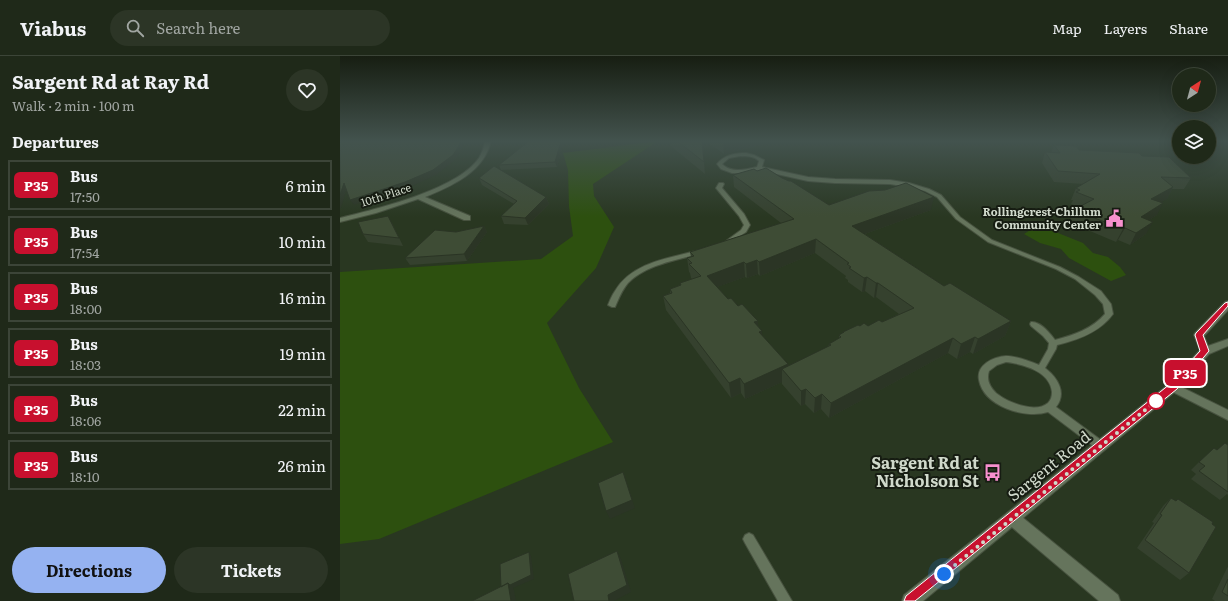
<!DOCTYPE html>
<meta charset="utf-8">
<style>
body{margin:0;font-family:Literata,serif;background:#2c3526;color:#f1f3f6;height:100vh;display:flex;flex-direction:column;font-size:15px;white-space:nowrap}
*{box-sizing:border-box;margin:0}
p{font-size:13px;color:#a1a6a2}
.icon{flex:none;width:22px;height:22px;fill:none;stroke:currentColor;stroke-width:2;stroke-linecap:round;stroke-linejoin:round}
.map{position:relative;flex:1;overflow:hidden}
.drawer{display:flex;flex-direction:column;background:#1f2919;width:340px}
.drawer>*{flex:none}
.badge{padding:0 8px;border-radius:6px;font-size:14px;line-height:26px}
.needle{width:26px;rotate:36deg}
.controls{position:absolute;left:832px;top:12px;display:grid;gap:8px}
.controls a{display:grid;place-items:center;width:44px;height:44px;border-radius:50%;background:#1f2919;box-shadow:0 4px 16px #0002,0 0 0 1px #3c4538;font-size:20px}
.you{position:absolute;width:20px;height:20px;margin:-10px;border:3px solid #fff;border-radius:50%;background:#1a73e8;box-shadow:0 0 0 6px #1a73e833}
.map>.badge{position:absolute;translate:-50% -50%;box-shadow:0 0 0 2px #fff}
h2{padding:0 12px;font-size:15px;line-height:36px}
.round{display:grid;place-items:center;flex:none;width:42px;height:42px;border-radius:21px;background:#2c3526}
.summary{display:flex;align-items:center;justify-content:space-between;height:68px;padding:0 12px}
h1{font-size:19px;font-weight:700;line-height:30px}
.action{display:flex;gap:8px;margin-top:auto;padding:8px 12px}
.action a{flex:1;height:46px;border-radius:24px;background:#95b2f1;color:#111;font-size:16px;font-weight:700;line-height:46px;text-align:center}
.action a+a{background:#2c3526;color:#f1f3f6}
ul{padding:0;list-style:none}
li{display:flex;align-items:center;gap:12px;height:50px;margin:0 8px 6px;padding:0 4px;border:2px solid #3c4538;border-radius:0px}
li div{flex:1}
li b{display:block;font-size:15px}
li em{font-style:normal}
li .badge{min-width:44px;font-weight:700;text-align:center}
header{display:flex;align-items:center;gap:24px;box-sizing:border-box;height:56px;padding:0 20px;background:#1f2919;border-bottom:1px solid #3c4538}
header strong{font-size:19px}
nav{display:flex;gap:22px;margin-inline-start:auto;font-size:14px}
.search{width:280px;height:36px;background:#2c3526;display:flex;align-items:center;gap:10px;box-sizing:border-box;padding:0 14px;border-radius:22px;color:#a1a6a2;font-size:15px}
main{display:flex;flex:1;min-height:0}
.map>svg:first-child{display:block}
</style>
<header>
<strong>Viabus</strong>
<div class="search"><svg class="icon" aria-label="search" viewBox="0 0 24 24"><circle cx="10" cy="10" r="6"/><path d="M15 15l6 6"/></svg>Search here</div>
<nav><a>Map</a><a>Layers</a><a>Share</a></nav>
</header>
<main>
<section class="drawer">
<div class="summary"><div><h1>Sargent Rd at Ray Rd</h1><p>Walk · 2 min · 100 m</p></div><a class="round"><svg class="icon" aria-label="heart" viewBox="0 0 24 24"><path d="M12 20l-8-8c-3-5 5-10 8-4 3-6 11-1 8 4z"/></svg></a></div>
<h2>Departures</h2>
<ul>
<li><span class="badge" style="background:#c8102e;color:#fff">P35</span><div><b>Bus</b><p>17:50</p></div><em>6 min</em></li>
<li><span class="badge" style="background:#c8102e;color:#fff">P35</span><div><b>Bus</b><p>17:54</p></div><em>10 min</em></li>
<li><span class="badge" style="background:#c8102e;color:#fff">P35</span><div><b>Bus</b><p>18:00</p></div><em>16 min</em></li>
<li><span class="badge" style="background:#c8102e;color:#fff">P35</span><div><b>Bus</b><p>18:03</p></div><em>19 min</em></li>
<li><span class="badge" style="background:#c8102e;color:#fff">P35</span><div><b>Bus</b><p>18:06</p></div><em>22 min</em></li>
<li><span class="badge" style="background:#c8102e;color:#fff">P35</span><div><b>Bus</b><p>18:10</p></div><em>26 min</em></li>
</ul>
<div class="action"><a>Directions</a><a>Tickets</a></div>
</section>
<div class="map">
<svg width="888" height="545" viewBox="0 0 888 545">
<rect width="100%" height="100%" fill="#293721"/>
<!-- green -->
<path fill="#2d500f" d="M318 85 253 128 254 140 274 171 256 212 207 267 239 332 273 386 39 483 0 488V216L201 203 233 180 229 150 228 114 223 97Z
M698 169 743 187 753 197 768 201 780 211 786 219 771 225 729 202 721 193 700 187 684 178Z"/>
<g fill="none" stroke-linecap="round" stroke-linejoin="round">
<defs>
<path id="service" d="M406 97 414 99 424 104 422 111 468 121 495 123 550 124 569 127 589 133 601 139 620 161 652 184 720 211 739 221 761 235 771 248 773 258C760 276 738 284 717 289L716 293 705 312C718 322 727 337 716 351L765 387 766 390 765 393 761 394 757 393 708 356C686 363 644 351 639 324 636 309 653 301 666 300 676 300 689 305 699 309L708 293 709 287 703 280 691 270 690 268 691 266C700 265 710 277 715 284 734 279 752 273 765 258L763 248 755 239 735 223 716 213 648 186 616 163 597 141 585 135 569 131 550 128 495 127 468 125 419 114 404 117H392L381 113 377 108C384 99 395 97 406 97ZM400 100C407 100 414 100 419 105L417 111C405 114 391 117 382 108L389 102ZM666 306C683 308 710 315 712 336 712 340 711 344 708 347 695 358 667 346 656 337 650 331 646 324 649 315L657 309Z
M379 127H383L384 128 382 132 404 158 410 169 406 176 388 188 385 186 386 185 401 174 404 169 399 160 376 132Z
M360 194 363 196 362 197C338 204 307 208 288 227 282 234 279 242 275 251H272L268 249C270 244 272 239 275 235 292 206 330 202 360 194Z
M409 477 413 479 452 545H438L405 487 403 483 405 479Z"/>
<path id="minor" d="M145 85H151C144 116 112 130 85 141L130 160V164H124L78 143 36 157 0 166V162C36 153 117 134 139 102 142 97 144 91 145 85Z
M672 455 677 457 778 539 780 545H759L667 467 665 462 667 457Z"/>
<path id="tertiary" d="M833 327 888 354V364L829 334 827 331 829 328Z"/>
<path id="secondary" d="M888 245V254L864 280 868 290 888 283V290L869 298 837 334 583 545H562L564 539 829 328 860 294 854 279 855 277 885 246Z"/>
</defs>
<!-- service casing -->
<use href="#service" stroke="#47523f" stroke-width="2"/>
<!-- minor casing -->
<use href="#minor" stroke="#47523f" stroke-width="2"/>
<!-- tertiary casing -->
<use href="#tertiary" stroke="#47523f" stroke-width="2"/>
<!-- secondary casing -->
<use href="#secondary" stroke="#47523f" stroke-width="2"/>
<!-- service -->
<use href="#service" fill="#65745c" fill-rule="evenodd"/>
<!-- minor -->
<use href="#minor" fill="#65745c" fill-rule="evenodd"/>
<!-- tertiary -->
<use href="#tertiary" fill="#65745c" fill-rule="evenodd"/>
<!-- secondary -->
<use href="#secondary" fill="#65745c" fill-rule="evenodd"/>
</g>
<!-- wall -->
<path fill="#35412e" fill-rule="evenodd" d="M224 85 217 111 161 114 159 109Z
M331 85H363L365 118 332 91Z
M366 85H437L384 98Z
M714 89 739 94 802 100 851 122 844 133H832L827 143 820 146 817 159 809 164 806 178 790 189 778 184 776 186 738 170 739 168 730 164 735 153 739 151 731 148 733 144H731L736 132 743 128 714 126 702 107 705 96 711 97Z
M417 115 442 122 489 149 591 154 525 178 604 230 671 265 665 280 633 298 630 296 617 303 608 297 489 362 481 353 474 357 465 348 461 350 442 328V326L405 343 401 337 391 342 326 254 323 240 330 237V233L340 229V227L352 223 351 222 350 217 349 216 347 202 351 201 350 196 441 167 394 131 393 119ZM475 197 506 220 505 222 508 224V226L522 236 525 235 534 242 536 241 559 258 542 266 528 270H520L503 276V277L499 279V283L489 288 488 291 448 310V308L422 280 418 270V265L398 250 388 243 377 231 405 221 407 222 418 218 420 220Z
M139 122 206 141 209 148 188 169 164 168 161 160 174 148 142 129Z
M52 167 63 190 28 186 23 178Z
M144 170 147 176 127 205 70 209 65 202 116 176Z
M888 389V439L887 438 880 444 851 423 856 418 851 414 859 406 877 394Z
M831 442 836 445 838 443 872 468 849 517 840 524 797 492 814 467 812 466 823 450Z
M888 511V545H875L872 543 887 512Z"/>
<!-- shaded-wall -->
<path fill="#2b3525" d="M120 85H123L122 93 115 104 96 119 68 132 14 149 10 144Z
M221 85H224L217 111 215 106Z
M362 85H363L365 118 364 106Z
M390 85H437L384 98 383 87Z
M4 127 7 132 1 152H0V139Z
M833 131 827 143 804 155 811 143Z
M206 141 209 148 188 169 185 162Z
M594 141 591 154 511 183 512 170Z
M823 147 817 159 795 173 801 161Z
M813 166 806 178 790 189 796 177Z
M144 170 147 176 127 205 124 198Z
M785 172 778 184 776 186 783 173Z
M476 183 475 197 420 220 419 206Z
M417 204 418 218 407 222 406 208Z
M404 206 405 221 369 234 367 220Z
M527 221 525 235 522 236 524 222Z
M536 227H538L536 241 534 242Z
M418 265V280L414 266Z
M671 265 665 280 633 298 638 283Z
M422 275 423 290 419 276Z
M635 281 630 296 617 303 621 288Z
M613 282 608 297 489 362 491 347Z
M448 308V320L442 313V326L405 343 404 328Z
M400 322 401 337 391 342 389 327Z
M466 333 465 348 461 350V335Z
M482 338 481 353 474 357 475 342Z
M283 416 295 452 270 463 266 455Z
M277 495 281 503 291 536 274 545H269L268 539Z
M189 496 191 500 194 523 173 532 174 534 176 545H171L168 527Z"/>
<!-- building -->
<path fill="#3e4c35" stroke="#2b3525" d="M0 85H120V88L113 99 93 114 65 126 10 144 4 127 0 139Z
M189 85H221L215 106 159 109Z
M337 85H362L364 106Z
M381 85H390L383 87Z
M714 89 736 90 739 94 799 97 802 100 829 101 851 122 821 121 833 131 811 143 823 147 801 161 813 166 796 177 785 172 783 173 744 158 746 157 735 153 754 143 736 136 740 134 736 132 760 118 718 115 705 96 720 97Z
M154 110 206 141 185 162 161 160 177 145 139 122Z
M426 112 442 122 449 125H451L489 149 529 135 545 134 566 127 594 141 512 170 604 230 610 227 671 265 638 283 635 281 621 288 613 282 491 347 482 338 475 342 466 333 461 335 442 313 491 289 489 288 501 281 499 279 504 276H503L518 269 520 270 524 267 528 270 539 264 542 266 574 252 538 227H536L527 221 524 222 509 212 511 211 507 208 509 207 476 183 419 206 417 204 406 208 404 206 367 220 388 243 391 242 398 250 402 248 415 262 418 265 414 266 422 275 419 276 448 308 404 328 400 322 389 327 323 240 332 237 330 233 341 229 340 227 361 220 349 208 352 207 347 202 354 200 350 196 454 163 393 119 414 113 417 115Z
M48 160 59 182 23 178 18 166Z
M144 170 124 198 65 202 95 174 116 176Z
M885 387 888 389V436L859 415 865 410 859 406 874 392 877 394Z
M283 416 292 444 266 455 258 427Z
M831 442 836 445 838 443 873 466 872 468 876 471 849 517 805 484 822 459 820 458Z
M277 495 287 529 268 539 269 545H234L228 518Z
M189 496 191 519 170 529 168 527 161 531 160 508Z
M888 523V540L882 536Z
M168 527 171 545H132Z"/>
<!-- sky -->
<linearGradient id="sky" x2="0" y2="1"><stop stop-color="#171e12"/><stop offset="0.53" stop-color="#43534e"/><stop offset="1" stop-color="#43534e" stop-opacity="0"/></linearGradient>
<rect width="888" height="161" fill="url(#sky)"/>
<!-- line -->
<path fill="#c8102e" stroke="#fff" d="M888 246V250L863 279 869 295 837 333 575 545H564L566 540 830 328 860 295 855 279 856 277 885 247Z"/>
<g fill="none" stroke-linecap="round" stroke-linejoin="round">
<!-- walk -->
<path stroke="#d0d9cb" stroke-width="4" stroke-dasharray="0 7.2" d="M604 518 821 341 816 345"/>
</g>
<!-- icons -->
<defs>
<symbol id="civic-bare" viewBox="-9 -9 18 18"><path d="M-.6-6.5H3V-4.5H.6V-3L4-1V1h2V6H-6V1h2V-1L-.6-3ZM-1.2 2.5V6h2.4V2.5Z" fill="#f790ce" stroke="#161c12" stroke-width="2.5" paint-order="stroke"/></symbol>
<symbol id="bus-bare" viewBox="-9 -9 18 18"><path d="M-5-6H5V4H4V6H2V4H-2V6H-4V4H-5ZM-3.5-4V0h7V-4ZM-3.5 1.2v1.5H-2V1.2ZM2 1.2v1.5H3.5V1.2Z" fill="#f790ce" stroke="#161c12" stroke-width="2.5" paint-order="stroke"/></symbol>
</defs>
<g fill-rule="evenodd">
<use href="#civic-bare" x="762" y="150" width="25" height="25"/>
<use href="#bus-bare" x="640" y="404" width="25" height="25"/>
</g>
<!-- markers -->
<circle fill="#fff" stroke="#c8102e" stroke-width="2" cx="816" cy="345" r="8"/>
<g text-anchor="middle" stroke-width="4" stroke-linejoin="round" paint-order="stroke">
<!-- far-street labels -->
<g font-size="11" fill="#d0d9cb" stroke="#161c12">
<text transform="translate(46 139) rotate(-18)" y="4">10th Place</text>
</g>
<!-- far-poi labels -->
<g font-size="11" font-weight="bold" fill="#d0d9cb" stroke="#161c12" text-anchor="end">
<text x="761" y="160">Rollingcrest-Chillum<tspan x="761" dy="13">Community Center</tspan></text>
</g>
<!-- near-poi labels -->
<g font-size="16" font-weight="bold" fill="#d0d9cb" stroke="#161c12" text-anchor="end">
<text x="639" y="413">Sargent Rd at<tspan x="639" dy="18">Nicholson St</tspan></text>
</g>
<!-- near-street labels -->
<g font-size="16" fill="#d0d9cb" stroke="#161c12">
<text transform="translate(709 410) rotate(-39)" y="6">Sargent Road</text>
</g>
</g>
</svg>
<div class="controls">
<a><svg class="needle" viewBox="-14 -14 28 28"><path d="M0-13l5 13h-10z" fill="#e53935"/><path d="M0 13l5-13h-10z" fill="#a1a6a2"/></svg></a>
<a><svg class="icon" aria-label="layers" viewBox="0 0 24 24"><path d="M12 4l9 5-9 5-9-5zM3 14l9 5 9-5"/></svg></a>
</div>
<div class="you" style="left:604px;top:518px"></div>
<b class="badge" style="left:845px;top:317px;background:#c8102e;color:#fff">P35</b>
</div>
</main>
